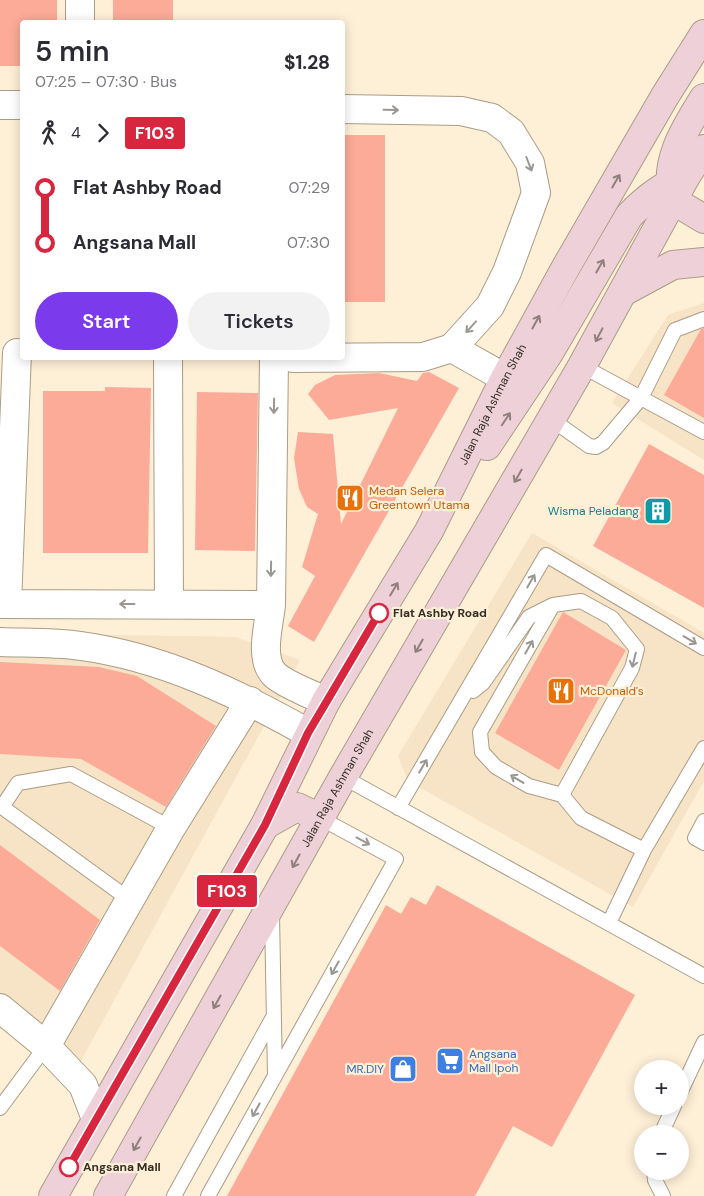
<!DOCTYPE html>
<meta charset="utf-8">
<style>
body{margin:0;font-family:"DM Sans",sans-serif;background:#f2f2f3;color:#2b2b33;height:100vh;display:flex;flex-direction:column;font-size:19px;white-space:nowrap}
*{box-sizing:border-box;margin:0}
p{font-size:16px;color:#7c7c81}
.icon{flex:none;width:28px;height:28px;fill:none;stroke:currentColor;stroke-width:2;stroke-linecap:round;stroke-linejoin:round}
.map{position:relative;flex:1;overflow:hidden}
.drawer{position:absolute;left:20px;top:20px;width:325px;height:340px;display:flex;flex-direction:column;background:#fff;border-radius:5px;box-shadow:0 2px 12px #0003}
.drawer>*{flex:none}
.badge{padding:0 10px;border-radius:4px;font-size:18px;line-height:32px}
.controls{position:absolute;left:634px;top:1060px;display:grid;gap:10px}
.controls a{display:grid;place-items:center;width:55px;height:55px;border-radius:50%;background:#fff;box-shadow:0 2px 12px #0003;font-size:25px}
.map>.badge{position:absolute;translate:-50% -50%;box-shadow:0 0 0 2px #fff}
.legs{display:flex;align-items:center;gap:8px;height:55px;padding:0 15px;font-size:16px}
.legs p{margin-inline-start:auto}
.head{display:flex;align-items:center;justify-content:space-between;height:85px;padding:0 15px}
h1{font-size:28px;font-weight:600;line-height:38px}
.action{display:flex;gap:10px;margin-top:auto;padding:10px 15px}
.action a{flex:1;height:58px;border-radius:30px;background:#7c3aed;color:#fff;font-size:20px;font-weight:600;line-height:58px;text-align:center}
.action a+a{background:#f2f2f3;color:#2b2b33}
ul{padding:0 15px;list-style:none}
li{display:flex;align-items:center;gap:18px;height:55px;font-size:19px}
li i{display:grid;place-items:center;width:8px;height:100%;margin:0 6px;background:currentColor}
li i::after{content:'';width:12px;height:12px;margin:-6px;border:4px solid;border-radius:50%;background:#fff}
li p{margin-inline-start:auto}
li:first-child i{background:linear-gradient(#0000 50%,currentColor 0)}
li:last-child i{background:linear-gradient(currentColor 50%,#0000 0)}
.map>svg:first-child{display:block}
</style>
<div class="map">
<svg width="704" height="1196" viewBox="0 0 704 1196">
<rect width="100%" height="100%" fill="#feefd7"/>
<!-- built -->
<path fill="#f7e3c5" d="M704 303V460L612 403 668 315Z
M532 533 704 633V781L633 907 408 781 398 756Z
M0 633 236 637 300 660 70 1081 0 1024Z"/>
<!-- building -->
<path fill="#fbab98" d="M0 0H57V22H22V66H0Z
M113 0H173V22H113Z
M342 135H385V302H342Z
M704 328V418L664 395 701 329Z
M429 372 459 388 314 642 288 626 315 576 302 567 318 514 307 507 299 489 294 458 298 432 333 434 341 524 398 408 329 420 308 394 315 385 335 375 379 373 417 381 423 373Z
M105 387 151 388 148 553H43V391H105Z
M197 392 258 393 255 551 195 550Z
M649 444 704 475V608L593 546Z
M563 612 626 650 559 770 495 733Z
M0 662 99 667 137 676 216 726 166 807 81 759 0 754Z
M0 845 100 920 60 991 0 946Z
M437 885 635 995 552 1147 513 1126 475 1196H227L386 905 401 914 411 897 426 905Z"/>
<g fill="none" stroke-linecap="round" stroke-linejoin="round">
<defs>
<path id="service" d="M582 366 641 398 675 330 704 319
M551 419 589 446 596 447 603 443 641 398 704 432
M473 691 483 683 529 617 553 605
M343 777 704 976
M562 795 632 668 637 649 612 618 581 601 553 605 480 732 482 752 496 767 529 786 562 795 581 818 644 850
M398 808 546 555 704 648
M704 821 695 838 704 843
M130 900 2 807 18 783 71 774 171 828
M272 915 275 1076
M609 923 644 850 704 748
M680 1093 704 1042
M0 1108 46 1046
M661 1134 674 1106
M654 1171 655 1180 663 1196
M174 1196 272 1019
M208 1196 396 859 320 818"/>
<path id="minor" d="M80 22V0
M0 105H22
M452 348 505 378
M168 358 169 604
M293 358 423 357 452 348 490 306 507 272 536 193 530 163 511 132 492 118 461 111 342 109
M0 604 271 605 274 358
M7 604 17 353
M271 605C269 625 259 658 274 674 281 682 314 696 326 701
M0 642C26 643 54 642 81 646 162 657 237 693 308 733
M0 1008 46 1046 83 1085 96 1119
M46 1046 171 828 250 701"/>
<g id="secondary">
<path d="M673 197C663 162 686 127 704 98"/>
<path d="M674 201 704 219"/>
<path d="M623 292 673 265 704 262"/>
<path d="M487 446 549 353 629 216C646 198 664 185 686 176"/>
<path d="M265 825 297 807 320 818"/>
<path id="s1" d="M53 1196 265 825 326 701 429 531 505 378 566 267 665 96 704 34"/>
<path id="s2" d="M108 1196 343 777 582 366 686 176 704 149"/>
</g>
</defs>
<!-- service casing -->
<use href="#service" stroke="#ab9c86" stroke-width="16"/>
<!-- minor casing -->
<use href="#minor" stroke="#ab9c86" stroke-width="30"/>
<!-- secondary casing -->
<use href="#secondary" stroke="#ab9c86" stroke-width="30"/>
<!-- service -->
<use href="#service" stroke="#fff" stroke-width="14"/>
<!-- minor -->
<use href="#minor" stroke="#fff" stroke-width="28"/>
<!-- secondary -->
<use href="#secondary" stroke="#eed0d8" stroke-width="28"/>
</g>
<!-- one-way arrows -->
<defs><path id="oneway-shaft" d="M-6 0H5M1.5-3L5.5 0L1.5 3" fill="none" stroke-width="1.6" stroke-linecap="round" stroke-linejoin="round" transform="scale(1.25)"/></defs>
<g stroke="#9a9692">
<use href="#oneway-shaft" transform="translate(391 110) rotate(1)"/>
<use href="#oneway-shaft" transform="translate(529 164) rotate(69)"/>
<use href="#oneway-shaft" transform="translate(471 327) rotate(132)"/>
<use href="#oneway-shaft" transform="translate(274 406) rotate(91)"/>
<use href="#oneway-shaft" transform="translate(271 569) rotate(91)"/>
<use href="#oneway-shaft" transform="translate(531 581) rotate(-60)"/>
<use href="#oneway-shaft" transform="translate(127 604) rotate(-180)"/>
<use href="#oneway-shaft" transform="translate(690 640) rotate(31)"/>
<use href="#oneway-shaft" transform="translate(529 647) rotate(-60)"/>
<use href="#oneway-shaft" transform="translate(634 660) rotate(104)"/>
<use href="#oneway-shaft" transform="translate(423 766) rotate(-59)"/>
<use href="#oneway-shaft" transform="translate(517 779) rotate(-149)"/>
<use href="#oneway-shaft" transform="translate(363 841) rotate(28)"/>
<use href="#oneway-shaft" transform="translate(335 968) rotate(119)"/>
<use href="#oneway-shaft" transform="translate(256 1110) rotate(119)"/>
</g>
<g stroke="#917f7e">
<use href="#oneway-shaft" transform="translate(616 181) rotate(-60)"/>
<use href="#oneway-shaft" transform="translate(600 266) rotate(-60)"/>
<use href="#oneway-shaft" transform="translate(536 322) rotate(-61)"/>
<use href="#oneway-shaft" transform="translate(599 335) rotate(118)"/>
<use href="#oneway-shaft" transform="translate(506 419) rotate(-56)"/>
<use href="#oneway-shaft" transform="translate(518 476) rotate(120)"/>
<use href="#oneway-shaft" transform="translate(394 589) rotate(-59)"/>
<use href="#oneway-shaft" transform="translate(419 646) rotate(120)"/>
<use href="#oneway-shaft" transform="translate(296 861) rotate(119)"/>
<use href="#oneway-shaft" transform="translate(217 1002) rotate(119)"/>
<use href="#oneway-shaft" transform="translate(137 1144) rotate(119)"/>
</g>
<g fill="none" stroke-linecap="round" stroke-linejoin="round">
<defs>
<path id="line-1" d="M69 1167 265 825 308 733 379 613"/>
</defs>
<!-- line-1 casing -->
<use href="#line-1" stroke="#fff" stroke-width="11"/>
<!-- line-1 -->
<use href="#line-1" stroke="#d7263d" stroke-width="8"/>
</g>
<!-- icons -->
<defs>
<symbol id="restaurant-square" viewBox="-11 -11 22 22"><rect x="-9" y="-9" width="18" height="18" rx="4" fill="#e8710a" stroke="#feefd7"/><path d="M-5-6h1v4h1v-4h1v4h1v-4h1v5L-1.5 .5V6h-2V.5L-5-1ZM5-6V6H3V1.5H1.5Q1.5-4 5-6Z" fill="#fff"/></symbol>
<symbol id="building-square" viewBox="-11 -11 22 22"><rect x="-9" y="-9" width="18" height="18" rx="4" fill="#0f9aa8" stroke="#feefd7"/><path d="M-4-6H4V6H1V3H-1V6H-4ZM-2.5-4.3h1.7v1.8h-1.7ZM.8-4.3h1.7v1.8H.8ZM-2.5-1h1.7V.8h-1.7ZM.8-1h1.7V.8H.8Z" fill="#fff"/></symbol>
<symbol id="supermarket-square" viewBox="-11 -11 22 22"><rect x="-9" y="-9" width="18" height="18" rx="4" fill="#3f7fe0" stroke="#feefd7"/><path d="M-6-5.5h2.5l.6 2H6L4.5 2H-2.5L-4.4-4H-6ZM-1.5 3.2a1.3 1.3 0 1 0 .1 0ZM3 3.2a1.3 1.3 0 1 0 .1 0Z" fill="#fff"/></symbol>
<symbol id="shop-square" viewBox="-11 -11 22 22"><rect x="-9" y="-9" width="18" height="18" rx="4" fill="#3f7fe0" stroke="#feefd7"/><path d="M-5-2.5h2.3a2.7 3.5 0 0 1 5.4 0H5L5.5 6h-11ZM-1.5-2.5h3a1.5 2.3 0 0 0-3 0Z" fill="#fff"/></symbol>
</defs>
<g fill-rule="evenodd">
<use href="#restaurant-square" x="334" y="482" width="32" height="32"/>
<use href="#building-square" x="642" y="495" width="32" height="32"/>
<use href="#restaurant-square" x="545" y="675" width="32" height="32"/>
<use href="#supermarket-square" x="434" y="1045" width="32" height="32"/>
<use href="#shop-square" x="387" y="1053" width="32" height="32"/>
</g>
<!-- markers -->
<g fill="#fff" stroke="#d7263d" stroke-width="2.5">
<circle cx="379" cy="613" r="9"/>
<circle cx="69" cy="1167" r="9"/>
</g>
<g text-anchor="middle" stroke-width="4.5" stroke-linejoin="round" paint-order="stroke">
<!-- street labels -->
<g font-size="12" fill="#342e25" stroke="#feefd7">
<text dy="4" stroke="none"><textPath href="#s1" startOffset="906">Jalan Raja Ashman Shah</textPath></text>
<text dy="4" stroke="none"><textPath href="#s2" startOffset="468">Jalan Raja Ashman Shah</textPath></text>
</g>
<!-- food labels -->
<g font-size="12" fill="#c56008" stroke="#feefd7" text-anchor="start">
<text x="369" y="495">Medan Selera<tspan x="369" dy="14">Greentown Utama</tspan></text>
<text x="580" y="695">McDonald's</text>
</g>
<!-- culture labels -->
<g font-size="12" fill="#0d838f" stroke="#feefd7" text-anchor="end">
<text x="639" y="515">Wisma Peladang</text>
</g>
<!-- stop labels -->
<g font-size="12" font-weight="bold" fill="#342e25" stroke="#feefd7" text-anchor="start">
<text x="393" y="617">Flat Ashby Road</text>
<text x="83" y="1171">Angsana Mall</text>
</g>
<!-- shop labels -->
<g font-size="12" fill="#366cbe" stroke="#feefd7" text-anchor="start">
<text x="469" y="1058">Angsana<tspan x="469" dy="14">Mall Ipoh</tspan></text>
<text x="384" y="1073" text-anchor="end">MR.DIY</text>
</g>
</g>
</svg>
<div class="controls">
<a>+</a>
<a>−</a>
</div>
<b class="badge" style="left:227px;top:891px;background:#d7263d;color:#fff">F103</b>
<section class="drawer">
<div class="head"><div><h1>5 min</h1><p>07:25 – 07:30 · Bus</p></div><b>$1.28</b></div>
<div class="legs"><svg class="icon" aria-label="walk" viewBox="0 0 24 24"><circle cx="13" cy="4" r="2"/><path d="M13 8l-2 6 4 7M11 14l-3 7M7 12l3-4h3l4 4"/></svg>4<svg class="icon" aria-label="forward" viewBox="0 0 24 24"><path d="M9 5l7 7-7 7"/></svg><b class="badge" style="background:#d7263d;color:#fff">F103</b></div>
<ul>
<li><i style="color:#d7263d"></i><b>Flat Ashby Road</b><p>07:29</p></li>
<li><i style="color:#d7263d"></i><b>Angsana Mall</b><p>07:30</p></li>
</ul>
<div class="action"><a>Start</a><a>Tickets</a></div>
</section>
</div>
